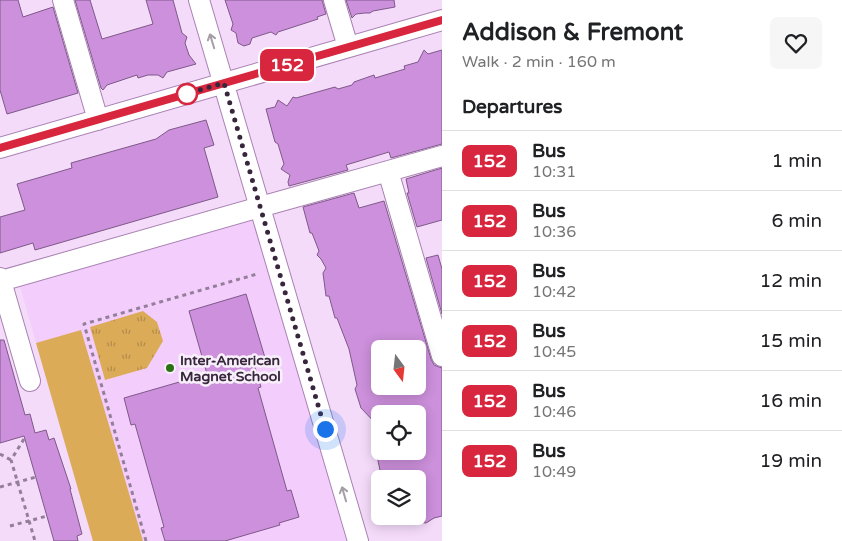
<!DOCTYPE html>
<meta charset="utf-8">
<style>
body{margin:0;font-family:"Varela Round",sans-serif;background:#f6f6f6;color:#202124;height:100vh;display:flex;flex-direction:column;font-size:19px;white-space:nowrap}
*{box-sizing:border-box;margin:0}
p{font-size:16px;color:#757577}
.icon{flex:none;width:28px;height:28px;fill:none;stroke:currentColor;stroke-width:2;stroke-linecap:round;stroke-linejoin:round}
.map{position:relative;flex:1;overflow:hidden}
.details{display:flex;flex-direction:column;background:#fff;width:400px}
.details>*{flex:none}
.badge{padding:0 10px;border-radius:8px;font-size:18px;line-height:32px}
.needle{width:32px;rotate:165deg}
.buttons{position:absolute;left:371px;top:340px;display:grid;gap:10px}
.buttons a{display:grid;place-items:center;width:55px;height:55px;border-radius:8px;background:#fff;box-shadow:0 2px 12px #0003;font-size:25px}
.you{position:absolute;width:25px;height:25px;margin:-12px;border:4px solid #fff;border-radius:50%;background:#1a73e8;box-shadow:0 0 0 8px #1a73e833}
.map>.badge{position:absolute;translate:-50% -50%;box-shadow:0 0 0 2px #fff}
h2{padding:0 20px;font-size:19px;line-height:45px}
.round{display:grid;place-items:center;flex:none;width:52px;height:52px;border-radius:8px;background:#f6f6f6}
.overview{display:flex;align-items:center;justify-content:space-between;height:85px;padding:0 20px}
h1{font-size:24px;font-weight:800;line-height:38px}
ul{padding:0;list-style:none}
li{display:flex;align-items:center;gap:15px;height:60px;padding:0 20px;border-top:1px solid #e0e0e0}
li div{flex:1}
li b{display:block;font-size:19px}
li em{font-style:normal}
li .badge{min-width:55px;font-weight:700;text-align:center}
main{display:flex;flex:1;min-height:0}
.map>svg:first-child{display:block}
</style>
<main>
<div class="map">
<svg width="442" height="541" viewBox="0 0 442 541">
<defs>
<pattern id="park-tufts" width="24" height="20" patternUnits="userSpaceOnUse" patternTransform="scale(1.25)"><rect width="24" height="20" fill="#dbab58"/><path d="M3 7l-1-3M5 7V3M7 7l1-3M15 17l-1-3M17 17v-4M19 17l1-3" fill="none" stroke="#b38b4a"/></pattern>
</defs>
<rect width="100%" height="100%" fill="#f4dbfa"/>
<!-- built -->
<path fill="#f3cefd" d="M255 219 346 541H93L20 287Z"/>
<!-- green -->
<path fill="#dbab58" d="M81 330 143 541H93L36 343Z"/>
<!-- park -->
<path fill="url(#park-tufts)" d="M143 311 157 322 163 341 147 368 105 380 90 327Z"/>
<!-- building -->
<path fill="#cd90dc" stroke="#7e5988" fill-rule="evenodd" d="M0 0H18L23 17 53 7 78 93 7 114 0 90Z
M75 0H90L102 39 153 24 146 0H173L182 33 187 37 185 43 189 55 196 64 167 72 163 78 158 75H148L138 78 137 75 107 85 103 90 101 88Z
M225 0H322L326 14 317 17 318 19 278 32 276 35 271 32 252 38 250 44 244 46 238 43 236 33 231 30 233 24Z
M346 0H394L395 7 373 11 370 13H365L356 14 352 18Z
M424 50 428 54 442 50V144L391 158 389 152 346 165 348 170 289 186 288 182 290 175 281 169 284 164 278 144 275 142 266 109 275 107 278 100 287 106 293 97 296 98 335 87 338 89 352 85 354 82 374 75 375 78 405 69 404 66 418 62Z
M206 120 214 145 204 148 218 197 35 250 33 243 0 253V217L25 210 17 184 72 168 71 163 156 139 169 130Z
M442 168V220L417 227 407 193H409L406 179Z
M354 193 359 208 384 201 431 359 434 365 439 367 442 368V516L434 518 426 523 418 522V474L399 479H384V476L381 475 376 451H418V414H380V428L361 408 355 389 357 385 349 349 337 318H335L329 296H326L323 273 326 268 321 259 317 255 319 251 312 233H310L303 207ZM380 349H418V386H380Z
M438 255 442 269V314L426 258Z
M246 294 266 361 254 364 261 387 258 388 287 491 291 490 299 517 279 523 280 525 225 541H165L161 528 164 527 135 424 131 425 124 398 207 374 189 311Z
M0 340H4L25 415 30 414 35 433 46 430 49 440 54 438 71 489H70L82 534 77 536 78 541H54L24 436 0 443Z"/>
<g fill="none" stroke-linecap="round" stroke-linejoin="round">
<defs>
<path id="minor" d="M63 0 98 120
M199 0 358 541
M334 0 348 47
M0 148 442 20
M388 171 442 356
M0 278 1 281 260 207 442 156
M1 281 30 381"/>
</defs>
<!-- minor casing -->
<use href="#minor" stroke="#a982b3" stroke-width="22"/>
<!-- path -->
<path stroke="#947f99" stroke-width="3" stroke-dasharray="4 4" stroke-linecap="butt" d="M24 439 11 460 35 541
M0 454 11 460
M0 487 36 477
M10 526 47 516
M146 541 84 324 257 274"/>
<!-- minor -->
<use href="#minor" stroke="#fff" stroke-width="20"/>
</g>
<!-- one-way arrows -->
<defs><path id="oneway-shaft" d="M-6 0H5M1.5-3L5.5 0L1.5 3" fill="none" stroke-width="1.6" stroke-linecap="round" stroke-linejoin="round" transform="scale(1.25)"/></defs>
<g stroke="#a59ea7">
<use href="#oneway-shaft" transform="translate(212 41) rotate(-107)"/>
<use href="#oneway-shaft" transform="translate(344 494) rotate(-106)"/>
</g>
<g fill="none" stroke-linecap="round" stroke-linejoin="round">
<defs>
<path id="line" d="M0 148 442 20"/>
</defs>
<!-- line casing -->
<use href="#line" stroke="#fff" stroke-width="11"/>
<!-- line -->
<use href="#line" stroke="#d7263d" stroke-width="8"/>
<!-- walk -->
<path stroke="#38273c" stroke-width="5" stroke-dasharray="0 9" d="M187 94H185L224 83 325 429"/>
</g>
<!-- markers -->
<circle fill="#fff" stroke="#d7263d" stroke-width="2.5" cx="187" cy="94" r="10"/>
<circle fill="#2a7112" stroke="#f7eff9" stroke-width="2" cx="170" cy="368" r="5"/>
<g text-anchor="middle" stroke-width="5" stroke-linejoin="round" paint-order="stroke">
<!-- poi labels -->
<g font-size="14" font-weight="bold" fill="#38273c" stroke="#f7eff9" text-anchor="start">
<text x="180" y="365">Inter-American<tspan x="180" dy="16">Magnet School</tspan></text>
</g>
</g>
</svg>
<div class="buttons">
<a><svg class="needle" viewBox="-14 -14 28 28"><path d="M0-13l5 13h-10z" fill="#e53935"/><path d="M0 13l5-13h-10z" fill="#757577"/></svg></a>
<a><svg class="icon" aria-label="locate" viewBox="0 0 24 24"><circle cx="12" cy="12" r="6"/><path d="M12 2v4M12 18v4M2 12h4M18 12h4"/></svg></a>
<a><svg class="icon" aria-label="layers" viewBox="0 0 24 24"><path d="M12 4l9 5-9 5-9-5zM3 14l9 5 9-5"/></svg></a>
</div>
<div class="you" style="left:325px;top:429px"></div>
<b class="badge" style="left:287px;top:65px;background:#d7263d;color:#fff">152</b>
</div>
<section class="details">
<div class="overview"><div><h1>Addison &amp; Fremont</h1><p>Walk · 2 min · 160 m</p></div><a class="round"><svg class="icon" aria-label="heart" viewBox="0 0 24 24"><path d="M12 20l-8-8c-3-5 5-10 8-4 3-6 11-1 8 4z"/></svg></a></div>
<h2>Departures</h2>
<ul>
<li><span class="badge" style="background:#d7263d;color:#fff">152</span><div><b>Bus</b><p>10:31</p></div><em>1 min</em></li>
<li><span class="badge" style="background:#d7263d;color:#fff">152</span><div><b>Bus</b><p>10:36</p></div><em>6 min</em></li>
<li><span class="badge" style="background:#d7263d;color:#fff">152</span><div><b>Bus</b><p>10:42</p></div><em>12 min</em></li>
<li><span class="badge" style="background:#d7263d;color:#fff">152</span><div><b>Bus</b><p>10:45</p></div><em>15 min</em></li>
<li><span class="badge" style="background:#d7263d;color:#fff">152</span><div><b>Bus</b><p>10:46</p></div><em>16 min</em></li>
<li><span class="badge" style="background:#d7263d;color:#fff">152</span><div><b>Bus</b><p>10:49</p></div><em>19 min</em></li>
</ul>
</section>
</main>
